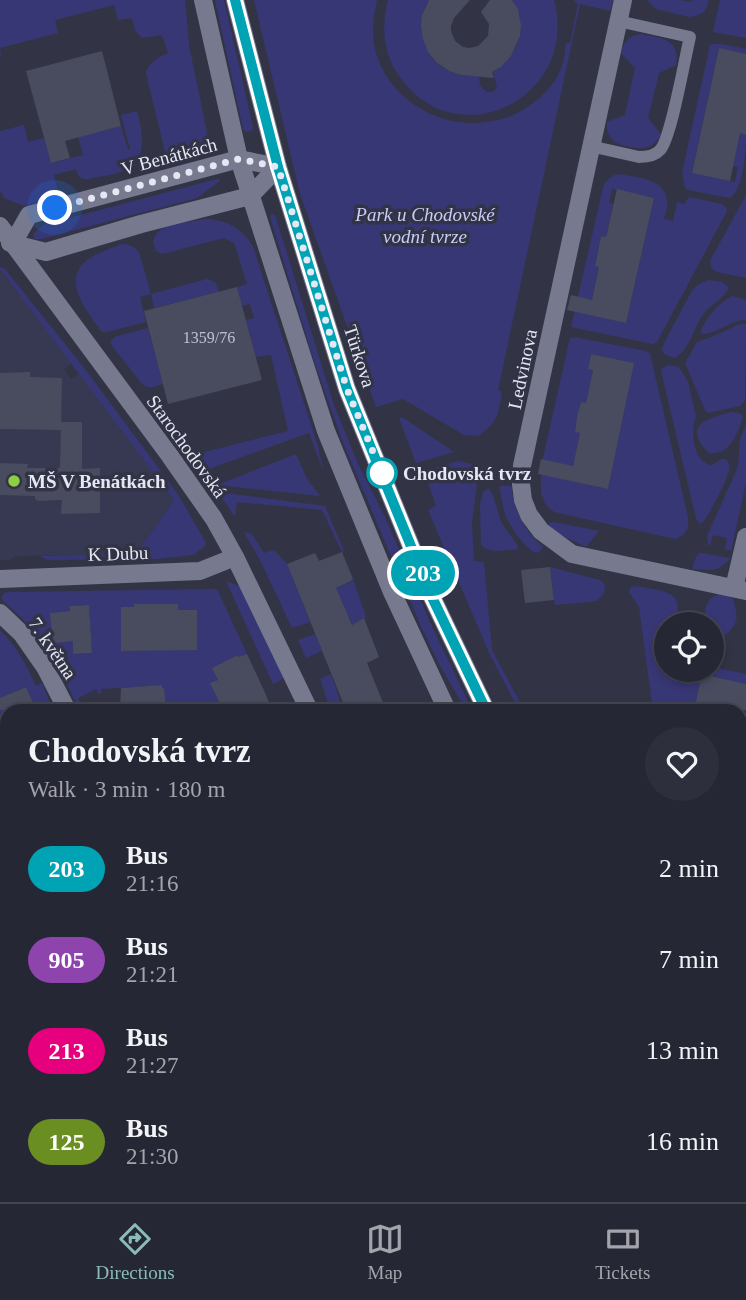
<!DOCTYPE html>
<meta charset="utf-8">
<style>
body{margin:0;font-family:Georgia,serif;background:#2e2f3c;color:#f1f3f6;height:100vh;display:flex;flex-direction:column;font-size:26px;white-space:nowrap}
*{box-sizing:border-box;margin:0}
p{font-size:23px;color:#a4a5ac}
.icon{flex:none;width:38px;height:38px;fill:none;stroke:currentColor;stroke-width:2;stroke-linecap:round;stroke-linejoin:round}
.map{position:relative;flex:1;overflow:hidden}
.drawer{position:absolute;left:0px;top:704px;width:747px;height:499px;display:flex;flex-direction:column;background:#262734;border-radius:21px 21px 0 0;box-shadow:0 4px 10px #0003,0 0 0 2px #42444f}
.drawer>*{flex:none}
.badge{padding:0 14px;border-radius:23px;font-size:24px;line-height:46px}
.tools{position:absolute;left:654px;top:612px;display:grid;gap:14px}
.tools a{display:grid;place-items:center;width:70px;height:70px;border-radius:50%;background:#262734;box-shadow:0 4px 10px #0003,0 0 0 2px #42444f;font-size:35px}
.you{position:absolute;width:35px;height:35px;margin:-18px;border:5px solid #fff;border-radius:50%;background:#1a73e8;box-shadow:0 0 0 10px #1a73e833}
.map>.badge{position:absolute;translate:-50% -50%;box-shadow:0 0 0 4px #fff}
.round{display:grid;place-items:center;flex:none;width:74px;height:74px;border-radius:37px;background:#2e2f3c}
.overview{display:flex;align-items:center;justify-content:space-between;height:119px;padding:0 28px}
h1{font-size:33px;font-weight:800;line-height:52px}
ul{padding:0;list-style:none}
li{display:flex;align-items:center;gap:21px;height:91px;padding:0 28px}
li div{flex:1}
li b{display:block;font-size:26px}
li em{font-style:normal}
li .badge{min-width:77px;font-weight:700;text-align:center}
.tabs{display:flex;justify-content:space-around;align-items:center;height:98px;border-top:2px solid #42444f;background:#262734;font-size:19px;color:#a4a5ac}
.tabs a{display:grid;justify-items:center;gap:4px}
.tabs .on{color:#8bbbb9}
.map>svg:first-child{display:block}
</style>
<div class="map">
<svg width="746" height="1202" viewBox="0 0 746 1202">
<rect width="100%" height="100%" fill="#323446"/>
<!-- built -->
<path fill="#373952" d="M0 269 72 363 64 369 71 379 80 373 174 500 136 554 15 556 10 560H0Z"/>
<!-- green -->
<path fill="#383775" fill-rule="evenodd" d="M0 0H185L189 45 207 133C205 155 197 161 175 165L170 160 165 152 146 73C149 62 157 58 168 53L162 35 142 38 135 30 132 18 118 20 114 5 55 20 58 33 0 48 1 54 0 57Z
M215 0H224L253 127 252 131 246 132 243 129Z
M254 0H377C373 18 371 36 376 53 396 121 486 146 538 99 548 91 556 81 561 69 564 61 565 52 566 43H570L578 4 574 0H613L610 11 580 4 498 390 502 392C499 414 497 423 478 436L464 435 403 399 376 407 300 194Z
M388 0H429C421 13 422 17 425 32 426 38 426 44 428 49 434 70 460 77 479 76L480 86 487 92H493L497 87 493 72C519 55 529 26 512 0H554C580 100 455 157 400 77 383 54 381 27 388 0Z
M647 0H680L691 2 692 0H709L705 11 698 15 690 17 656 9Z
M720 0H746V38L713 32Z
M641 34C661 38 681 39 676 65L659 73 648 118 661 134C653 150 642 150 626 146 612 143 606 136 607 122L625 115 635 68 621 53C624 42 629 35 641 34Z
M713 44H721L746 49V54L719 48 692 172 735 182 738 167 733 166 740 133 745 134 746 131C746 149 744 188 730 198L688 190 685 188 682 173 710 45Z
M137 111C142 128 148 159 128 169 117 175 101 176 89 179H84L79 177 76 169 54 175 59 197 24 206 4 198 0 190V131L24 125 28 142 44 138 52 163 83 155 78 137 121 126 128 149H130L121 115Z
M617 174C634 177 667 178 667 202 668 207 665 214 664 219L673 221 677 202 684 204 689 197 722 204 726 208 727 211 657 342 652 344 571 327 604 184 609 178ZM612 189 654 198 626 323 584 313 587 299 592 300 599 267 595 265 601 236 606 237 613 204 609 203Z
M217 179H220V181L197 198 41 239H35L33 234 43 225Z
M746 195V278L717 272 712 269 710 261Z
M272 214 275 215 334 405 358 464 385 517 429 620 472 710H466L439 664 420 624 343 443 314 361 270 217Z
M204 219C226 219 242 228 253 247L317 443 324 473 309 433 203 471 180 441 201 453 288 431 271 355 256 357 246 320 254 318 250 304 242 306 237 287 247 284 234 243 224 238 162 254 156 251 153 241C155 237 156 233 159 231 168 223 192 222 204 219Z
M121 244C129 244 134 246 139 252L151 294 207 279 215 282 219 292 154 308 151 294 140 297 146 322 107 332H102C88 312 61 282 86 261 96 253 110 249 121 244Z
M0 267 4 268 85 369 177 493 205 541 206 544 204 547 193 555 157 559 48 560 39 556 136 554 174 500 0 269Z
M709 280 722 282 729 287C724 299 709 305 702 316 693 329 689 352 674 358L664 354 662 349 665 341 693 289 699 284Z
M732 296 746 300V320C730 320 717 334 702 334L701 330C708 315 718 304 732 296Z
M740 324H746L745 400 740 406 708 413 705 410 685 363 697 342 709 338Z
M148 328 163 384C155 386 149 390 142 384L110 343 114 337Z
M574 337 646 351 650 354 688 517V528L683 535 675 539 554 512 546 505 541 493V467L570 338ZM591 354 633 363 608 489 565 480 568 465 573 466 580 433 575 431 581 402 586 403 593 370 588 369Z
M668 365 679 367 688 382 696 417C690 431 693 462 711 465L722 459H726C729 464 730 463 729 470 728 478 708 518 702 523H699L696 518 661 371 662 368Z
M731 412 739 413 743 416C738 433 730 456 709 453 681 425 707 419 731 412Z
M402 417 454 452 416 463 399 418Z
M746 424V483L731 551 725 549 727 538 713 535 710 546 708 544 707 536 738 467 740 439Z
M296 454 307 479 320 496 217 485Z
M458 461 472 464 478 475 472 523 474 561 484 562 492 650 524 710H519L491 657 428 510 436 506 428 483 420 475V473Z
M499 486H511C516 513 522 528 543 547L539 552 536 553C525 549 509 525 505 514 502 505 501 495 499 486Z
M488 488 493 495 501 522 518 546 517 549C504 550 490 554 481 545L480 504 483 492Z
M218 492 325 506 344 551 342 552 322 510 237 502 235 517Z
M551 522H554L599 531 586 547 559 534 548 525Z
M244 532 252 534 264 553 274 550 287 564 310 622 292 628 259 558Z
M699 553H701L730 558C719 573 709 570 692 569L696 557Z
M550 567 600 580 605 585 604 593 597 601 555 605Z
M353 579 366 617 352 625 349 617 339 622 331 590 351 582Z
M226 581 239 586 244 592 284 678 273 684Z
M637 586C648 589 673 589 677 602 679 609 676 618 674 625H667V670H712V667L746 674V684L702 674 694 710H653L639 607 629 592 631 587Z
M217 589 247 654 239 657 238 655 220 664 221 666 213 670 218 680 211 683 253 688 261 684 272 709 178 710V705L164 706V689L162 688V685L138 687V689L135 687 101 689V693L99 694 96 689 78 698 83 710H79C65 678 48 645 24 620 17 613 10 607 3 601L1 598 4 593 10 592ZM134 604 178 610H196L197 650H121ZM85 605 89 610 92 653 74 654 73 641 53 642 51 613 70 611V606Z
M720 594 733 598C739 623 739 622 720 640L712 634V625H704V623C705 609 705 598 720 594Z
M0 630C16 645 27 666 36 686L42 683 53 710H39L38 704 31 700 25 687 0 698Z
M315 634 322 651 306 658 298 640Z
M331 674 343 710H326L324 705 328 702 320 679Z
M0 704 7 721V780H2V801H7V1093L0 1094Z
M746 915V1008L740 1006V920Z
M66 1195V1202H0V1199Z
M203 1195H354L355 1202H195L194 1198 143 1202V1198Z
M521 1195 538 1202H436V1196Z
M635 1195H718L723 1202H634Z"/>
<!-- building -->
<path fill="#494b5f" d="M429 0H470L454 18 451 26V31L455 41 463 47 469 48 478 46 488 36 489 24 481 12 490 0H512L518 9 521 25 520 36 511 56 501 67 492 72 494 78 461 75 449 71 437 63 428 52 423 39 421 26 422 15Z
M719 48 746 54V135L740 133 730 181 692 173Z
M102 51 121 126 65 141 70 158 51 163 26 71Z
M617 189 654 198 626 323 567 310 571 295 592 300 599 267 595 266 601 236 606 237Z
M237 287 262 380 168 404 144 311Z
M591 354 634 363 608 489 538 474 541 459 573 466 580 433 575 432 577 417 581 402 586 403 593 370 588 369Z
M30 372V377L62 378 61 430 0 429V373Z
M61 422H82V469L100 468V513L61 514 62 500 38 501 35 499V496L0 495V463L28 464 27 468H60Z
M342 552 353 579 351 581 336 588 352 625 364 618 379 657 367 663 386 710H346L287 564 315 553 319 561Z
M550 567 554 600 525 603 521 570Z
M134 604H178V610H197V650L121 651V607H134Z
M89 605 92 653 73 654V641L53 643 50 613 70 611V606Z
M247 654 266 695 272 710H223L210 683 218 680 212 668 238 655 239 657Z
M702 674 746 684V710H694Z
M162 685V688H164L166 710H120L121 688Z
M26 687 36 710H0V698Z"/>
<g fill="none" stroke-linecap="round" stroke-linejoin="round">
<!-- lane -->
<path stroke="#777a8f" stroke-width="12" d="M590 146 639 157C646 157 655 156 660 150 671 139 685 57 690 37L618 21"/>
<!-- street -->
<path stroke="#777a8f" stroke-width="18" d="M623 0 522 466 521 484 523 500 529 515 541 531 572 554 746 591
M0 226 170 456 214 519 235 557 309 710
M10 243 46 252 141 224 250 196 278 167
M13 243 29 215 239 159 278 167
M0 579 200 571 235 557
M734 588 746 537
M0 613 22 634 45 667 67 710
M0 1190 7 1189
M130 1195V1202
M407 1195V1202
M592 1195 601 1202"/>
<!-- secondary -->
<path stroke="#777a8f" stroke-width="18" d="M203 0 239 159 326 431 392 592 447 710
M235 0 278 167 347 389 430 593 486 710
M740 890 746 887
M740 1130 746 1138
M740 1194 745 1202"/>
</g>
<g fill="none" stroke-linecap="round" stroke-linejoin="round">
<defs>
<path id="line" d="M235 0 278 167 347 389 430 593 486 710"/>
</defs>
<!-- line casing -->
<use href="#line" stroke="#fff" stroke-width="16"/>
<!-- line -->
<use href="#line" stroke="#00a3b4" stroke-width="10"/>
<!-- walk -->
<path stroke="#e6e7f4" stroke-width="7" stroke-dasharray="0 12.6" d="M55 208 239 159 278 167 347 389 383 476 382 473"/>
</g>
<!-- markers -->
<circle fill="#fff" stroke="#00a3b4" stroke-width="3.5" cx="382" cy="473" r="14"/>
<circle fill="#8dce44" stroke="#323446" stroke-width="2.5" cx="14" cy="481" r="7"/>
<g text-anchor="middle" stroke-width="7" stroke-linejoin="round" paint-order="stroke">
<!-- number labels -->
<g font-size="16" fill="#bfc0cf">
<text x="209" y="343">1359/76</text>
</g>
<!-- street labels -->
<g font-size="19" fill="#e6e7f4" stroke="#323446">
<text transform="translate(169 156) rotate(-15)" y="7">V Benátkách</text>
<text transform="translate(360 356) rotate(72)" y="7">Türkova</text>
<text transform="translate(522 369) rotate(-78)" y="7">Ledvinova</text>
<text transform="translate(187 446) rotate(54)" y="7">Starochodovská</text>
<text transform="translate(118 553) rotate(-2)" y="7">K Dubu</text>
<text transform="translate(53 648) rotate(56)" y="7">7. května</text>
</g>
<!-- park labels -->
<g font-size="19" font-style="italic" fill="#c8ccf8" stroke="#323446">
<text x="425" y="221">Park u Chodovské<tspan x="425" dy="22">vodní tvrze</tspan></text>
</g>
<!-- stop labels -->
<g font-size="19" font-weight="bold" fill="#e6e7f4" stroke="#323446" text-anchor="start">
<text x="403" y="480">Chodovská tvrz</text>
</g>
<!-- poi labels -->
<g font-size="19" font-weight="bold" fill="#e6e7f4" stroke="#323446" text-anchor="start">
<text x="28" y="488">MŠ V Benátkách</text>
</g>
</g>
</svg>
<div class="tools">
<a><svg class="icon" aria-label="locate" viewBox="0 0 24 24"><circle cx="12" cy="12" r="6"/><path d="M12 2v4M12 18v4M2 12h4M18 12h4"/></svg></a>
</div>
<div class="you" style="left:55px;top:208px"></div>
<b class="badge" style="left:423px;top:573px;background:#00a3b4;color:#fff">203</b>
<section class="drawer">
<div class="overview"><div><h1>Chodovská tvrz</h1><p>Walk · 3 min · 180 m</p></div><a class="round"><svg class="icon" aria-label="heart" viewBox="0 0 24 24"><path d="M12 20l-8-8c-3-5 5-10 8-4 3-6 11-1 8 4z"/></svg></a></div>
<ul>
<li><span class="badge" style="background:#00a3b4;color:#fff">203</span><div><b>Bus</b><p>21:16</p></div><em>2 min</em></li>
<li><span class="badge" style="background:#8e44ad;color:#fff">905</span><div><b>Bus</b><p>21:21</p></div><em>7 min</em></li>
<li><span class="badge" style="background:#e6007e;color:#fff">213</span><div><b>Bus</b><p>21:27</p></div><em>13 min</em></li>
<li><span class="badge" style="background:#6b8e23;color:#fff">125</span><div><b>Bus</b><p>21:30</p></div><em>16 min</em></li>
</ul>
</section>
</div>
<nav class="tabs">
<a class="on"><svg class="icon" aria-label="directions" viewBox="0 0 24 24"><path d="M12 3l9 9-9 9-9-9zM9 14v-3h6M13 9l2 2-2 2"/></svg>Directions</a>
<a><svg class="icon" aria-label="map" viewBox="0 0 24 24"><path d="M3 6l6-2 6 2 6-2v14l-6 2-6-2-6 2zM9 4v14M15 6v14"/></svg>Map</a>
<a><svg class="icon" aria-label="tickets" viewBox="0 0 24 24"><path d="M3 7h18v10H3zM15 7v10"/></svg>Tickets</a>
</nav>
